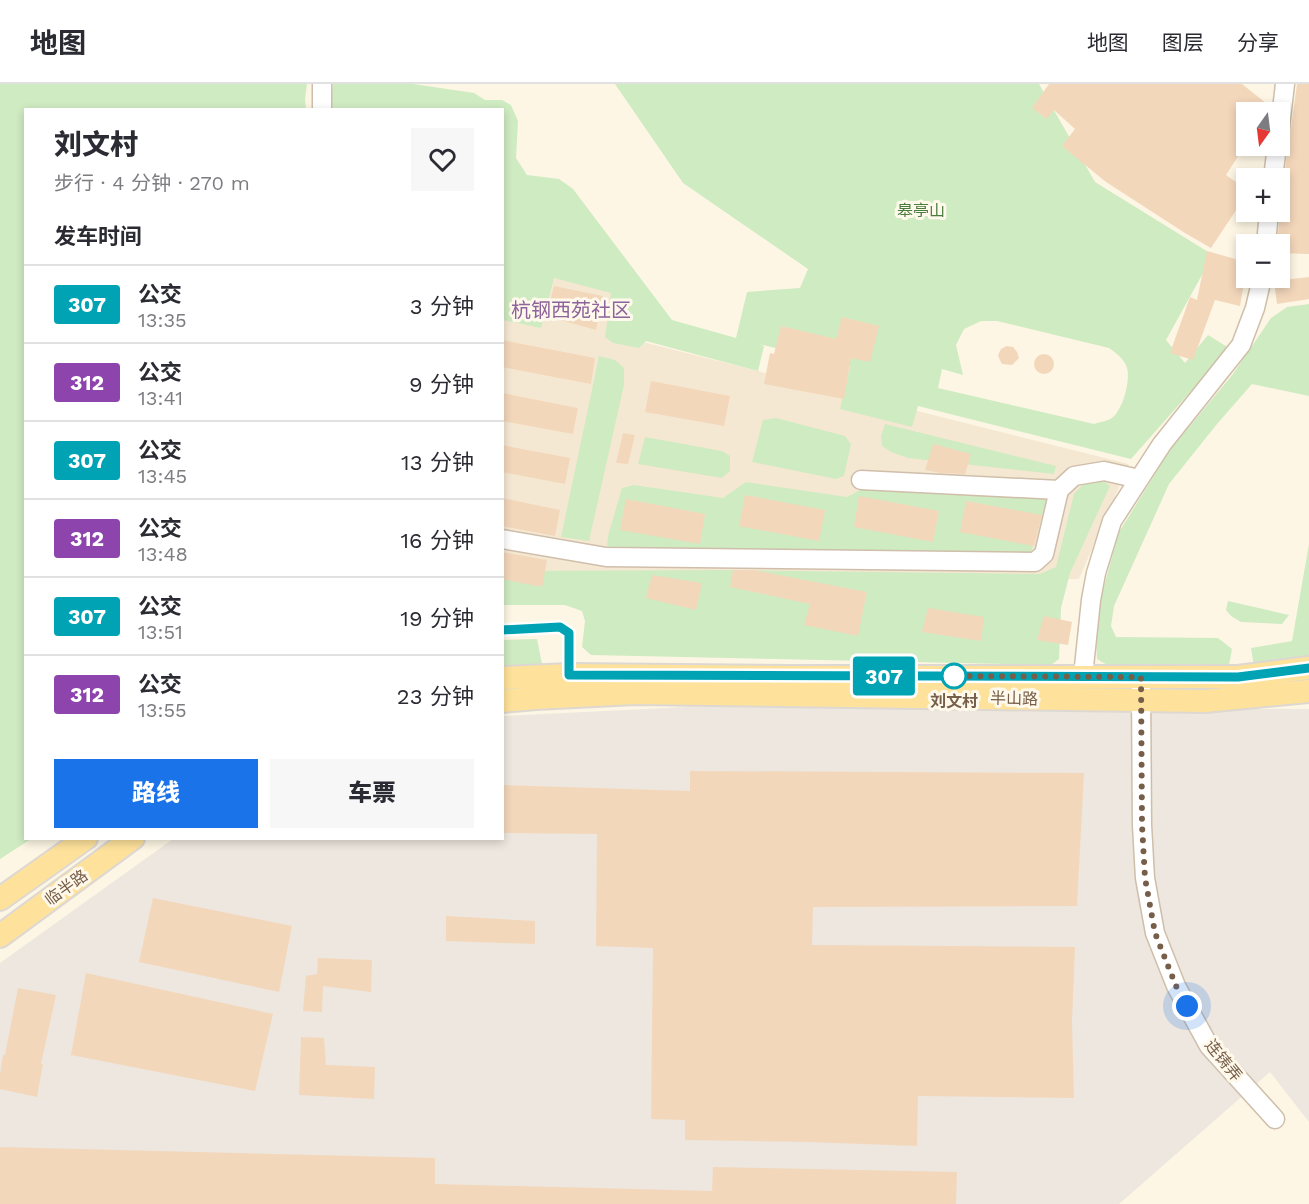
<!DOCTYPE html>
<html lang="zh">
<meta charset="utf-8">
<style>
body{margin:0;font-family:"Work Sans","Noto Sans SC",sans-serif;background:#f7f7f7;color:#2b2b33;height:100vh;display:flex;flex-direction:column;font-size:22px;white-space:nowrap}
*{box-sizing:border-box;margin:0}
p{font-size:20px;color:#7c7c81}
.icon{flex:none;width:33px;height:33px;fill:none;stroke:currentColor;stroke-width:2;stroke-linecap:round;stroke-linejoin:round}
.map{position:relative;flex:1;overflow:hidden}
.drawer{position:absolute;left:24px;top:24px;width:480px;height:732px;display:flex;flex-direction:column;background:#fff;border-radius:0px;box-shadow:0 3px 9px #0003}
.drawer>*{flex:none}
.badge{padding:0 12px;border-radius:4px;font-size:21px;line-height:39px}
.needle{width:39px;rotate:194deg}
.controls{position:absolute;left:1236px;top:18px;display:grid;gap:12px}
.controls a{display:grid;place-items:center;width:54px;height:54px;border-radius:0px;background:#fff;box-shadow:0 3px 9px #0003;font-size:30px}
.you{position:absolute;width:30px;height:30px;margin:-15px;border:4px solid #fff;border-radius:50%;background:#1a73e8;box-shadow:0 0 0 9px #1a73e833}
.map>.badge{position:absolute;translate:-50% -50%;box-shadow:0 0 0 3px #fff}
h2{padding:0 30px;font-size:22px;line-height:54px}
.round{display:grid;place-items:center;flex:none;width:63px;height:63px;border-radius:0px;background:#f7f7f7}
.headline{display:flex;align-items:center;justify-content:space-between;height:102px;padding:0 30px}
h1{font-size:28px;font-weight:800;line-height:45px}
.cta{display:flex;gap:12px;margin-top:auto;padding:12px 30px}
.cta a{flex:1;height:69px;border-radius:0px;background:#1a73e8;color:#fff;font-size:24px;font-weight:800;line-height:69px;text-align:center}
.cta a+a{background:#f7f7f7;color:#2b2b33}
ul{padding:0;list-style:none}
li{display:flex;align-items:center;gap:18px;height:78px;padding:0 30px;border-top:2px solid #e1e1e2}
li div{flex:1}
li b{display:block;font-size:22px}
li em{font-style:normal}
li .badge{min-width:66px;font-weight:700;text-align:center}
header{display:flex;align-items:center;gap:36px;box-sizing:border-box;height:84px;padding:0 30px;background:#fff;border-bottom:2px solid #e1e1e2}
header strong{font-size:28px}
nav{display:flex;gap:33px;margin-inline-start:auto;font-size:21px}
.map>svg:first-child{display:block}
</style>
<header>
<strong>地图</strong>
<nav><a>地图</a><a>图层</a><a>分享</a></nav>
</header>
<div class="map">
<svg width="1309" height="1120" viewBox="0 0 1309 1120">
<rect width="100%" height="100%" fill="#fdf6e4"/>
<!-- residential -->
<path fill="#f5e8d3" d="M547 188 625 205 615 251 1129 380 1079 495 572 494 503 507 502 203Z"/>
<!-- industrial -->
<path fill="#ede7df" d="M686 623 1309 625V1038L1270 988 1119 1120H0V879L173 755 502 754 503 632Z"/>
<!-- green -->
<path fill="#cfebc2" fill-rule="evenodd" d="M0 0H307L305 15 306 25 26 26V754L31 755 0 775Z
M333 0H413L474 9 485 16H502L511 21 518 37 516 74 527 91 559 95 573 105 672 236 736 254 747 208 800 204 808 185 683 99 615 0H1039L1095 98 1213 171 1166 256 1185 279 1208 251 1229 264 1131 375 918 322 912 343 840 325 850 282 759 260 764 262 758 287 646 257 639 264 613 259 605 253 611 209 554 194 541 244 503 236 502 26H332V8ZM981 237H997L1109 264C1116 269 1122 273 1126 281 1132 293 1123 326 1112 334 1108 337 1099 338 1094 340L938 304 942 285 963 291 956 261 964 245Z
M1309 220V312L1252 300 1217 340 1169 400 1114 522 1111 542 1116 553 1218 554 1232 565 1229 581 1109 582 1097 575 1096 555 1101 513 1119 448 1170 366 1233 290 1271 234 1287 223Z
M599 272 615 276 624 284V301L589 457 561 453Z
M776 334 845 352 851 360 844 392 836 395 752 378 763 336Z
M885 340 1056 382 1054 390 908 374 891 368 882 362 881 352Z
M645 353 722 367 730 372V387L722 394 638 380Z
M1102 396 1110 402 1070 489 1061 524 1059 575 1051 581 591 571 582 563 585 537 582 527 565 521H503L502 487 719 486 1040 490 1056 483 1074 410 1086 397Z
M746 398 847 413 864 404 1047 415 1031 469 607 463 608 452 622 404 634 401 723 414Z
M1309 460V583H1254L1251 564 1292 557Z
M1228 517 1289 531 1282 540 1241 538 1231 532 1226 526Z
M537 555 542 580 503 582V556Z"/>
<!-- building -->
<path fill="#f3d7bb" d="M1049 0H1242L1271 23 1270 28H1246V60L1226 91 1246 105V111L1211 164 1185 149 1106 98 1062 62 1075 45 1054 26 1047 35 1032 24Z
M1297 0H1309V170L1280 169V160H1277L1280 129V104L1284 95 1288 63 1286 53 1289 49 1291 44Z
M1207 167 1246 178V186L1240 222 1215 216 1193 276 1170 269 1190 213 1197 216Z
M1309 193V215L1277 220 1274 197Z
M554 202 603 212 596 246 546 232Z
M842 233 879 242 870 278 851 274 844 315 764 300 770 269 774 270 781 242 836 255Z
M502 256 595 274 591 300 502 283Z
M1007 262 1013 263 1017 268 1019 274 1012 281 1002 280 999 274 998 271 1001 265Z
M1034 280a10 10 0 1 1 20 0a10 10 0 1 1-20 0Z
M651 297 730 312 724 342 645 328Z
M502 309 578 324 573 350 502 337Z
M623 349 635 351 628 380 616 379Z
M933 360 971 370 965 390 941 389 925 386Z
M502 361 570 374 565 400 502 388Z
M745 411 825 426 819 457 739 442Z
M859 412 939 427 933 458 854 443Z
M502 414 560 426 555 452 502 442Z
M626 415 705 430 700 460 620 446Z
M966 417 1042 431 1034 462 960 448Z
M502 468 547 476 542 503 502 495Z
M733 486H753L867 508 858 552 804 541 810 520 730 503Z
M652 491 702 499 696 526 646 514Z
M928 524 984 533 981 557 922 548Z
M1044 532 1072 538 1068 561 1037 556Z
M690 687 1084 689 1077 822 813 823 812 861 1075 863 1072 938 1074 1014 918 1012 917 1062 809 1058 685 1056V1036L651 1035 653 864 596 862 597 750 502 749V701L690 707Z
M153 814 292 842 279 908 139 878Z
M446 832 535 837V860L446 857Z
M318 874 372 876 371 908 323 902 322 928 303 927 306 892 317 890Z
M86 889 273 930 255 1007 71 971Z
M18 904 56 911 41 980H43L37 1013 0 1005V991L3 971H5Z
M301 953 324 954 326 981 375 983 374 1015 299 1011Z
M0 1063 435 1074V1100L712 1107 713 1083 957 1088 956 1120H0Z"/>
<g fill="none" stroke-linecap="round" stroke-linejoin="round">
<defs>
<path id="minor" d="M322 0V26
M1280 43 1285 0
M1273 94 1277 62
M1266 160 1269 128
M861 396 1059 406 1074 392 1104 387 1139 395
M502 455 606 473 1035 478 1044 470 1059 406
M1083 592 1091 516 1096 489 1112 437 1162 360 1241 261 1255 224 1262 194
M1141 605 1142 741 1145 794 1155 849 1176 902 1209 962 1275 1035"/>
<path id="major" d="M502 594 569 591 789 593H1238L1309 584
M502 617 536 614 635 609 1205 617 1309 607
M0 815 86 754
M0 852 133 754"/>
</defs>
<!-- minor casing -->
<use href="#minor" stroke="#cfbeaa" stroke-width="21"/>
<!-- major casing -->
<use href="#major" stroke="#ded8d3" stroke-width="26"/>
<!-- minor -->
<use href="#minor" stroke="#fff" stroke-width="18"/>
<!-- major -->
<use href="#major" stroke="#fee29b" stroke-width="22"/>
</g>
<g fill="none" stroke-linecap="round" stroke-linejoin="round">
<defs>
<path id="line" d="M502 546 560 543 569 549V591L1238 593 1309 584"/>
</defs>
<!-- line casing -->
<use href="#line" stroke="#fff" stroke-width="14"/>
<!-- line -->
<use href="#line" stroke="#00a3b4" stroke-width="9"/>
<!-- walk -->
<path stroke="#775e49" stroke-width="6" stroke-dasharray="0 10.8" d="M954 592H951L1141 593 1142 741 1145 794 1155 849 1176 902 1187 922"/>
</g>
<!-- markers -->
<circle fill="#fff" stroke="#00a3b4" stroke-width="3" cx="954" cy="592" r="12"/>
<g text-anchor="middle" stroke-width="6" stroke-linejoin="round" paint-order="stroke">
<!-- park labels -->
<g font-size="16" fill="#4c7d40" stroke="#fff9eb">
<text x="921" y="132">皋亭山</text>
</g>
<!-- street labels -->
<g font-size="16" fill="#775e49" stroke="#fff9eb">
<text transform="translate(1014 614) rotate(1)" y="6">半山路</text>
<text transform="translate(66 803) rotate(-36)" y="6">临半路</text>
<text transform="translate(1224 976) rotate(51)" y="6">连铸弄</text>
</g>
<!-- stop labels -->
<g font-size="16" font-weight="bold" fill="#775e49" stroke="#fff9eb">
<text x="954" y="623">刘文村</text>
</g>
<!-- quarter labels -->
<g font-size="20" fill="#8d649b" stroke="#fff9eb">
<text x="571" y="233">杭钢西苑社区</text>
</g>
</g>
</svg>
<div class="controls">
<a><svg class="needle" viewBox="-14 -14 28 28"><path d="M0-13l5 13h-10z" fill="#e53935"/><path d="M0 13l5-13h-10z" fill="#7c7c81"/></svg></a>
<a>+</a>
<a>−</a>
</div>
<div class="you" style="left:1187px;top:922px"></div>
<b class="badge" style="left:884px;top:592px;background:#00a3b4;color:#fff">307</b>
<section class="drawer">
<div class="headline"><div><h1>刘文村</h1><p>步行 · 4 分钟 · 270 m</p></div><a class="round"><svg class="icon" aria-label="heart" viewBox="0 0 24 24"><path d="M12 20l-8-8c-3-5 5-10 8-4 3-6 11-1 8 4z"/></svg></a></div>
<h2>发车时间</h2>
<ul>
<li><span class="badge" style="background:#00a3b4;color:#fff">307</span><div><b>公交</b><p>13:35</p></div><em>3 分钟</em></li>
<li><span class="badge" style="background:#8e44ad;color:#fff">312</span><div><b>公交</b><p>13:41</p></div><em>9 分钟</em></li>
<li><span class="badge" style="background:#00a3b4;color:#fff">307</span><div><b>公交</b><p>13:45</p></div><em>13 分钟</em></li>
<li><span class="badge" style="background:#8e44ad;color:#fff">312</span><div><b>公交</b><p>13:48</p></div><em>16 分钟</em></li>
<li><span class="badge" style="background:#00a3b4;color:#fff">307</span><div><b>公交</b><p>13:51</p></div><em>19 分钟</em></li>
<li><span class="badge" style="background:#8e44ad;color:#fff">312</span><div><b>公交</b><p>13:55</p></div><em>23 分钟</em></li>
</ul>
<div class="cta"><a>路线</a><a>车票</a></div>
</section>
</div>
